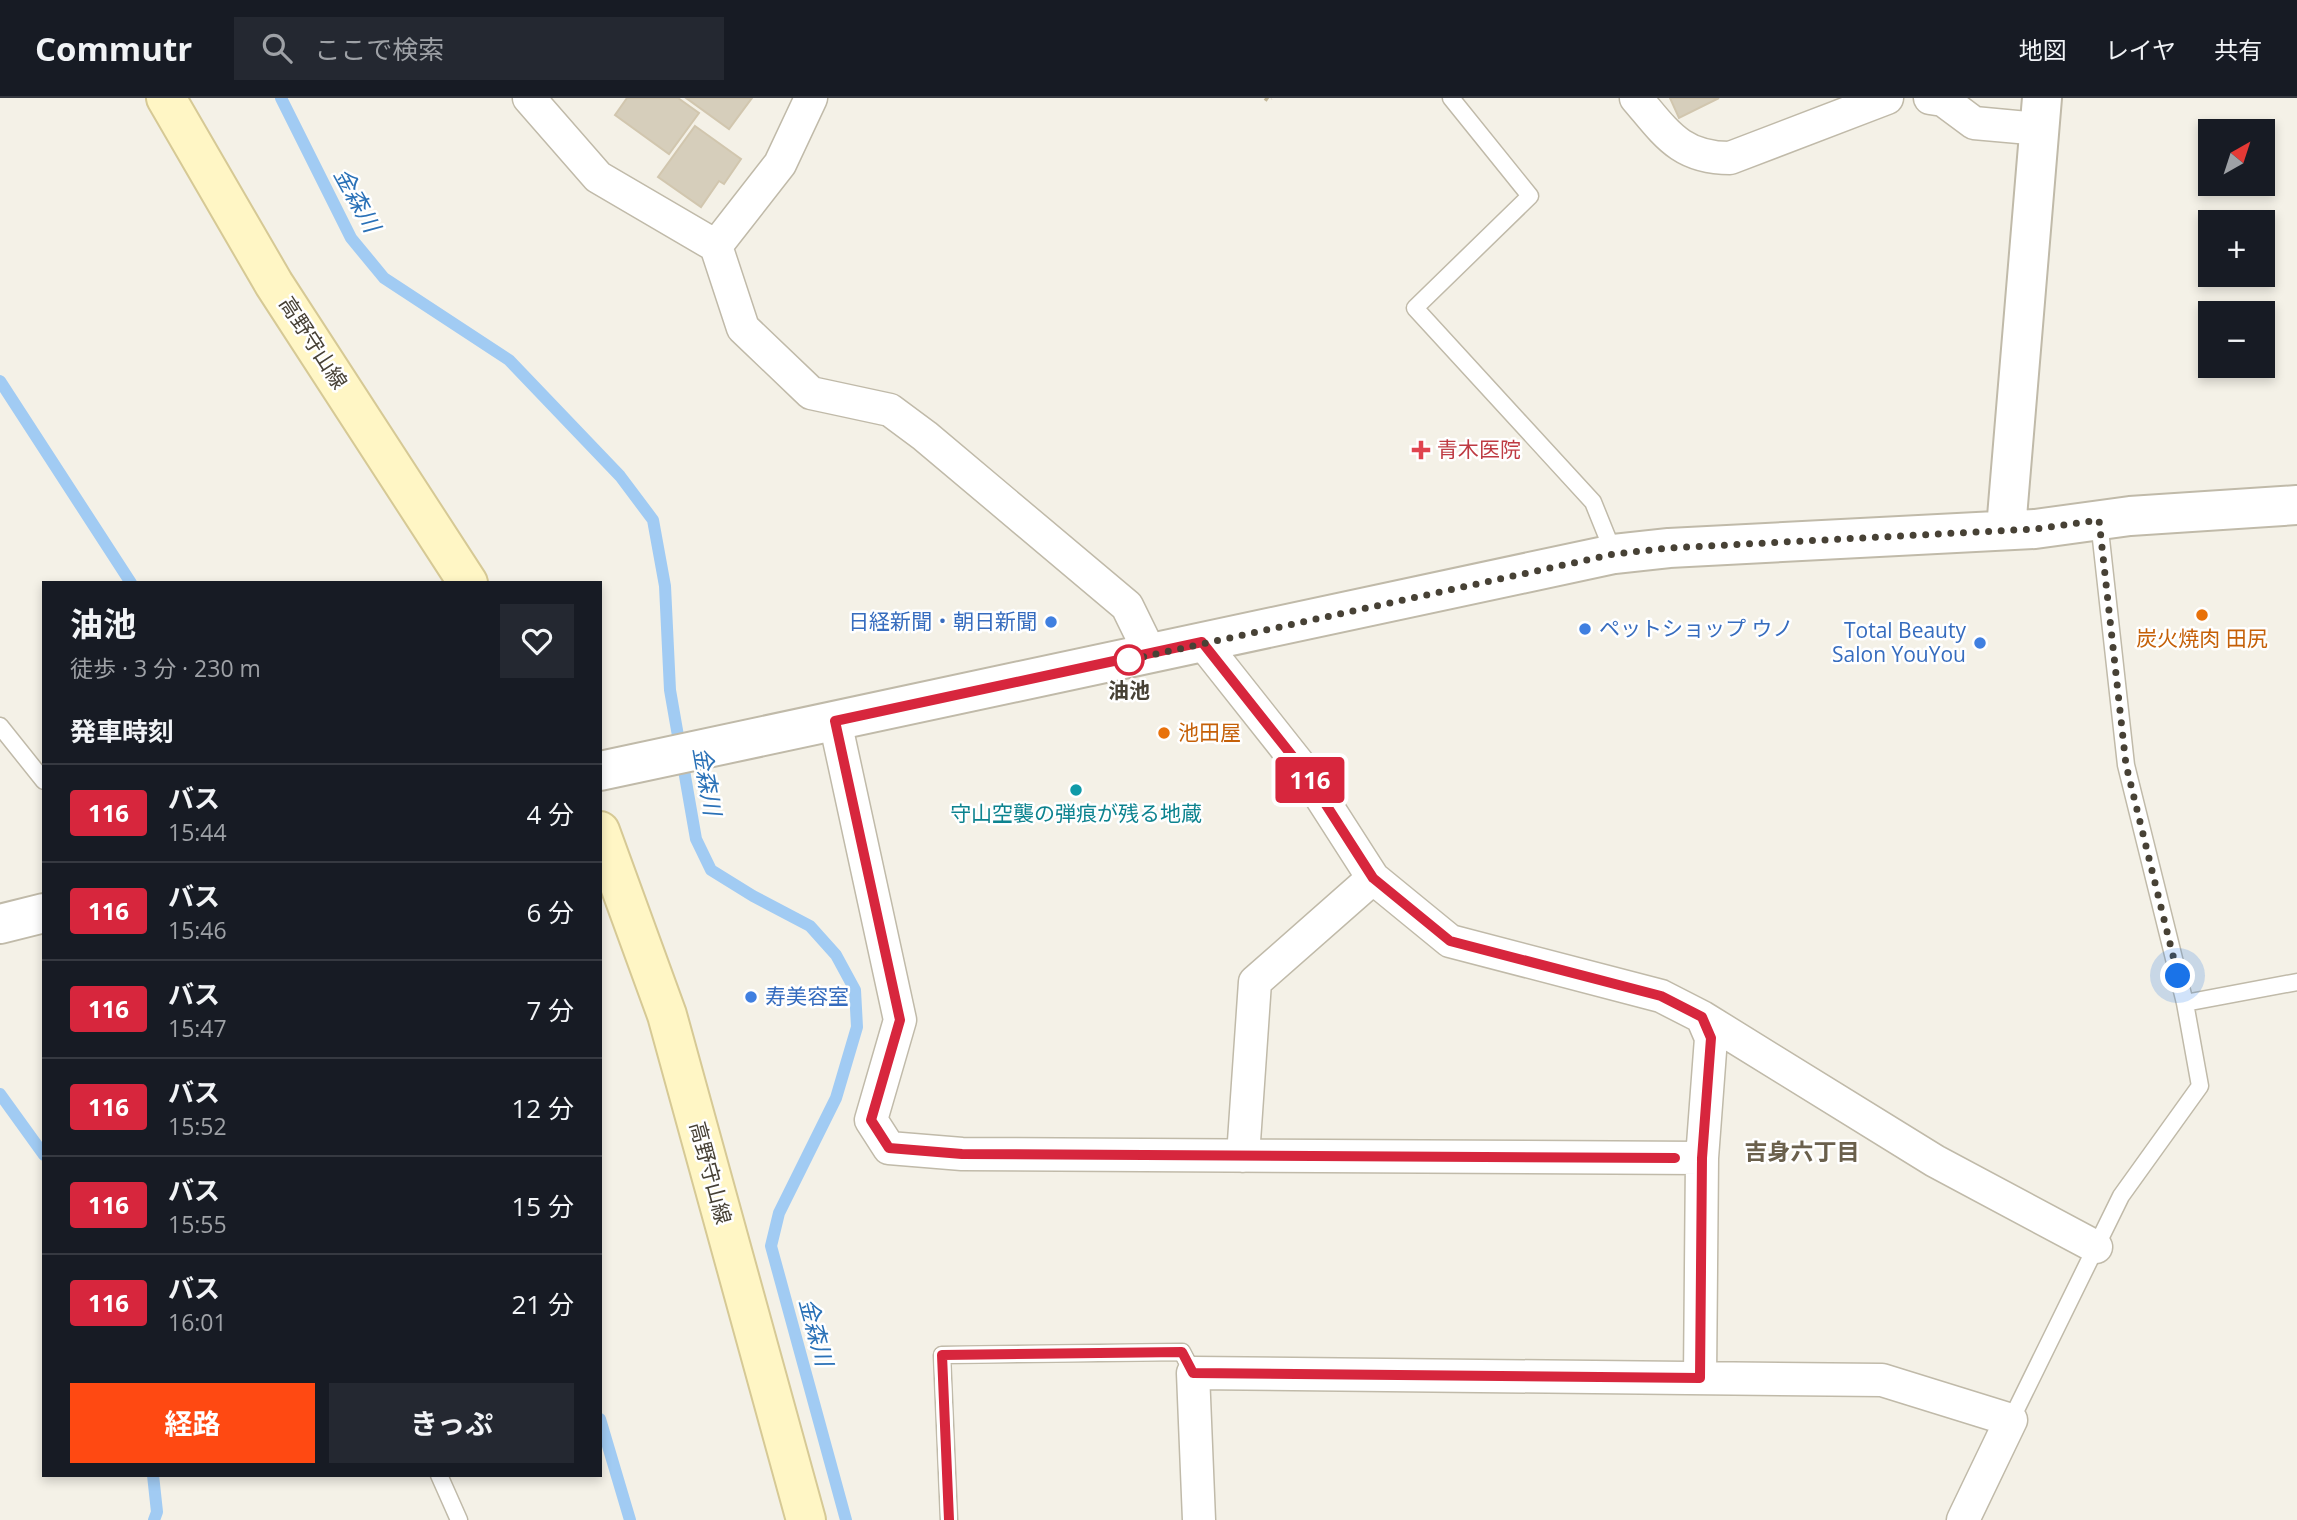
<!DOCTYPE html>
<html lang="ja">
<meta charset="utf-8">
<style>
body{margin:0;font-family:"Open Sans","Noto Sans JP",sans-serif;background:#242831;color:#f1f3f6;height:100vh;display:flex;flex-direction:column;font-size:26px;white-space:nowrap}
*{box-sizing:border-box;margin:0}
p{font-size:23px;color:#9ea1a6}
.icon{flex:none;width:38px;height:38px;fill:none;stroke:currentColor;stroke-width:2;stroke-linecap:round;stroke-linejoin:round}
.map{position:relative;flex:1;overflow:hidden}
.details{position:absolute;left:42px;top:483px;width:560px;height:896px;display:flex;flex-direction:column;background:#171b24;border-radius:0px;box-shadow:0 4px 10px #0003}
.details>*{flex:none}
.badge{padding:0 14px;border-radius:5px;font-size:24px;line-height:46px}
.needle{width:46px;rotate:39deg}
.controls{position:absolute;left:2198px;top:21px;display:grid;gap:14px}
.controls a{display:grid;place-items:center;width:77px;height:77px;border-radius:0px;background:#171b24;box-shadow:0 4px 10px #0003;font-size:35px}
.you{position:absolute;width:35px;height:35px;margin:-18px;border:5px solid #fff;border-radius:50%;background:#1a73e8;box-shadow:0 0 0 10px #1a73e833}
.map>.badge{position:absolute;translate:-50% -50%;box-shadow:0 0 0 4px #fff}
h2{padding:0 28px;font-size:26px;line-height:63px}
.round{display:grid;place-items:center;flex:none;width:74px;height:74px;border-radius:0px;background:#242831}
.overview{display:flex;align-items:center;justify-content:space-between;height:119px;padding:0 28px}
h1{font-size:33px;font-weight:700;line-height:52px}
.primary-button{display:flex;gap:14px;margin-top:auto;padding:14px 28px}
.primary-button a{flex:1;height:80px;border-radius:0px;background:#ff4912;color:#fff;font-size:28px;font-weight:700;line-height:80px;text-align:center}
.primary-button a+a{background:#242831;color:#f1f3f6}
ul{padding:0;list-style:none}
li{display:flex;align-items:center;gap:21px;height:98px;padding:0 28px;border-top:2px solid #363941}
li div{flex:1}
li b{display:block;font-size:26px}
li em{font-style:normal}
li .badge{min-width:77px;font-weight:700;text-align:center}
header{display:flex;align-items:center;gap:42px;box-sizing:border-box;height:98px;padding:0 35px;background:#171b24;border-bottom:2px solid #363941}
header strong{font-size:33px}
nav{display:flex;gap:38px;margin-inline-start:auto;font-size:24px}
.search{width:490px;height:63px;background:#242831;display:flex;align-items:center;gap:18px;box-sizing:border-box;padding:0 24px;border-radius:0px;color:#9ea1a6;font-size:26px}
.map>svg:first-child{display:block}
</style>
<header>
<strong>Commutr</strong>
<div class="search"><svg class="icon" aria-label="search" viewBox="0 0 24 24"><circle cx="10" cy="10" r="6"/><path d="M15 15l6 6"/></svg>ここで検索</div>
<nav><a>地図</a><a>レイヤ</a><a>共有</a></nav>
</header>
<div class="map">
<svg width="2297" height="1422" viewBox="0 0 2297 1422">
<rect width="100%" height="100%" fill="#f4f1e7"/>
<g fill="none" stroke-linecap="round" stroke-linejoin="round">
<!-- stream -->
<path stroke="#a1cbf3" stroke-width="12" d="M281 0 351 140 384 180 509 262 620 378 653 422 665 488 670 592 696 741 711 772 753 798 810 828 836 857 855 892 857 929 836 1000 779 1115 771 1148 846 1422
M0 283 131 485
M0 996 44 1057
M600 1321 630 1422
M153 1377 157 1414 154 1422"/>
</g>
<!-- building -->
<path fill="#d6cebb" stroke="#d1c6ae" stroke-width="2" d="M627 0H678L699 15 669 56 615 17Z
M686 0H752L729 31Z
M1670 0H1719L1679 20Z
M695 28 741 61 724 86 719 83 701 109 658 79Z"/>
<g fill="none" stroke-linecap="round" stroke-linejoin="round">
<defs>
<path id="service" d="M1451 0 1530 98 1415 210 1593 404 1614 456
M0 628 44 683
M2185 905 2297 884
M2011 1322 2121 1098 2200 988 2185 905 2126 667 2099 423
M439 1377 459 1422
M949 1422 942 1257 1182 1254 1193 1275"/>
<path id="minor" d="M529 0 598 79 716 148
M811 0 780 66 716 148 743 230 811 295 890 312 925 338 1127 508 1151 557
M1636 0C1666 35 1680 60 1730 60L1887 0
M1930 0 1943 2 1974 25 2039 31
M1202 544 1305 674 1373 780 1450 843 1661 898 1702 919 1711 940 1702 1060 1700 1280
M835 623 900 922 871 1022 889 1050 962 1056 1702 1060
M1702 919 1935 1063 2096 1149
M1243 1058 1255 884 1373 780
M1199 1422 1193 1275 1882 1282 2011 1322 1963 1422"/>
<path id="tertiary" d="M2006 431 2042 0
M600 673 1614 456 1669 450 2035 431 2130 418 2297 407
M0 826 44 815"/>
<path id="secondary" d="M166 0 274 186 468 485
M600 733 667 917 806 1422"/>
</defs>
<!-- service casing -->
<use href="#service" stroke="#c0baa9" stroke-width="19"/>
<!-- minor casing -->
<use href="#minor" stroke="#c0baa9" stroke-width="35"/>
<!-- tertiary casing -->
<use href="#tertiary" stroke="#c0baa9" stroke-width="42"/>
<!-- secondary casing -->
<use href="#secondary" stroke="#d6c995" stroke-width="42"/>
<!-- path -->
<path stroke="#c2b799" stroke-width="4.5" stroke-dasharray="3.5 3.5" stroke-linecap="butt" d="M1265 0 1268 2 1271 0"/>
<!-- service -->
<use href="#service" stroke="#fff" stroke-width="16"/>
<!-- minor -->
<use href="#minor" stroke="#fff" stroke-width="32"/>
<!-- tertiary -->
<use href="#tertiary" stroke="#fff" stroke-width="38"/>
<!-- secondary -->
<use href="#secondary" stroke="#fff6c5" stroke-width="38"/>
</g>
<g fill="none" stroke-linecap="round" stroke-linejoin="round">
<defs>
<path id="line" d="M949 1422 942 1257 1182 1254 1193 1275 1700 1280 1702 1060 1711 940 1702 919 1661 898 1450 843 1373 780 1305 674 1202 544 835 623 900 922 871 1022 889 1050 962 1056 1675 1060"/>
</defs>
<!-- line casing -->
<use href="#line" stroke="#fff" stroke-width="16"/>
<!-- line -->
<use href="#line" stroke="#d7263d" stroke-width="10"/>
<!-- walk -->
<path stroke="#474135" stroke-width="7" stroke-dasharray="0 12.6" d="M1129 562 1124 563 1614 456 1669 450 2035 431 2099 422 2126 667 2178 878"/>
</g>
<!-- markers -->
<path fill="#e0444e" stroke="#fff" stroke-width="2.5" d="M1417.5 341.5h7v7h7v7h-7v7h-7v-7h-7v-7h7z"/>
<g fill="#e8710a" stroke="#fff" stroke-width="2.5">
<circle cx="2202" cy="517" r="7"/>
<circle cx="1164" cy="635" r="7"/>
</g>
<g fill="#3f7fe0" stroke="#fff" stroke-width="2.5">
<circle cx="1051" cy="524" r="7"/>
<circle cx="1585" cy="531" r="7"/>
<circle cx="1980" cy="545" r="7"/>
<circle cx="751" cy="899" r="7"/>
</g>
<circle fill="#fff" stroke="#d7263d" stroke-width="3.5" cx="1129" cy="562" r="14"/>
<circle fill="#0f9aa8" stroke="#fff" stroke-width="2.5" cx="1076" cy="692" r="7"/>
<g text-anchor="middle" stroke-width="5" stroke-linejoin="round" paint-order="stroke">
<!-- street labels -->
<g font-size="21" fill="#474135" stroke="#fff">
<text transform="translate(313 245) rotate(57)" y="7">高野守山線</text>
<text transform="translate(710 1075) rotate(75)" y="7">高野守山線</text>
</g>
<!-- health labels -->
<g font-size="21" fill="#be3a42" stroke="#fff" text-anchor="start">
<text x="1437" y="359">青木医院</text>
</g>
<!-- shop labels -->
<g font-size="21" fill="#366cbe" stroke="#fff" text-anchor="end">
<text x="1037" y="531">日経新聞・朝日新聞</text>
<text x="1599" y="538" text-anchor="start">ペットショップ ウノ</text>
<text x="1966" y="540">Total Beauty<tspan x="1966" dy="24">Salon YouYou</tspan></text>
<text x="765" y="906" text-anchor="start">寿美容室</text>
</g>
<!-- food labels -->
<g font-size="21" fill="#c56008" stroke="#fff">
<text x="2202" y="548">炭火焼肉 田尻</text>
<text x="1178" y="642" text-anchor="start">池田屋</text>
</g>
<!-- stop labels -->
<g font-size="21" font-weight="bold" fill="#474135" stroke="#fff">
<text x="1129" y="600">油池</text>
</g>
<!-- culture labels -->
<g font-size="21" fill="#0d838f" stroke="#fff">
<text x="1076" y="723">守山空襲の弾痕が残る地蔵</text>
</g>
<!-- water labels -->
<g font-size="23" font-style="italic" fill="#2a71b7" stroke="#fff">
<text transform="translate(357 102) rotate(61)" y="8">金森川</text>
<text transform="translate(707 683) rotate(80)" y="8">金森川</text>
<text transform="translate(816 1234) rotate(75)" y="8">金森川</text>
</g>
<!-- neighbourhood labels -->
<g font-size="23" font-weight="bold" fill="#6a604c" stroke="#fff">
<text x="1802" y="1062">吉身六丁目</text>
</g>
</g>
</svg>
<div class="controls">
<a><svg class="needle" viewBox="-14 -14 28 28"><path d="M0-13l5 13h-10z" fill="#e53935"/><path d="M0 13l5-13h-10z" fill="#9ea1a6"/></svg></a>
<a>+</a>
<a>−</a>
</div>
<div class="you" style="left:2178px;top:878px"></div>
<b class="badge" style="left:1310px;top:682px;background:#d7263d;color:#fff">116</b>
<section class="details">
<div class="overview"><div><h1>油池</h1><p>徒歩 · 3 分 · 230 m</p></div><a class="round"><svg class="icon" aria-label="heart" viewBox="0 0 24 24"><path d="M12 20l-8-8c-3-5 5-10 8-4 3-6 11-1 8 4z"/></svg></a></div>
<h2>発車時刻</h2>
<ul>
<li><span class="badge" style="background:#d7263d;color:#fff">116</span><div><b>バス</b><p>15:44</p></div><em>4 分</em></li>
<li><span class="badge" style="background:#d7263d;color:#fff">116</span><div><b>バス</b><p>15:46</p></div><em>6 分</em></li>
<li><span class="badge" style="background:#d7263d;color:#fff">116</span><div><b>バス</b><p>15:47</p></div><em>7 分</em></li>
<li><span class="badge" style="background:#d7263d;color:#fff">116</span><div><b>バス</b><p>15:52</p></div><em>12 分</em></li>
<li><span class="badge" style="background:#d7263d;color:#fff">116</span><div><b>バス</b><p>15:55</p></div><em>15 分</em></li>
<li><span class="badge" style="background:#d7263d;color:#fff">116</span><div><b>バス</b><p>16:01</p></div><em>21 分</em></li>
</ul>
<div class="primary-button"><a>経路</a><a>きっぷ</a></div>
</section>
</div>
